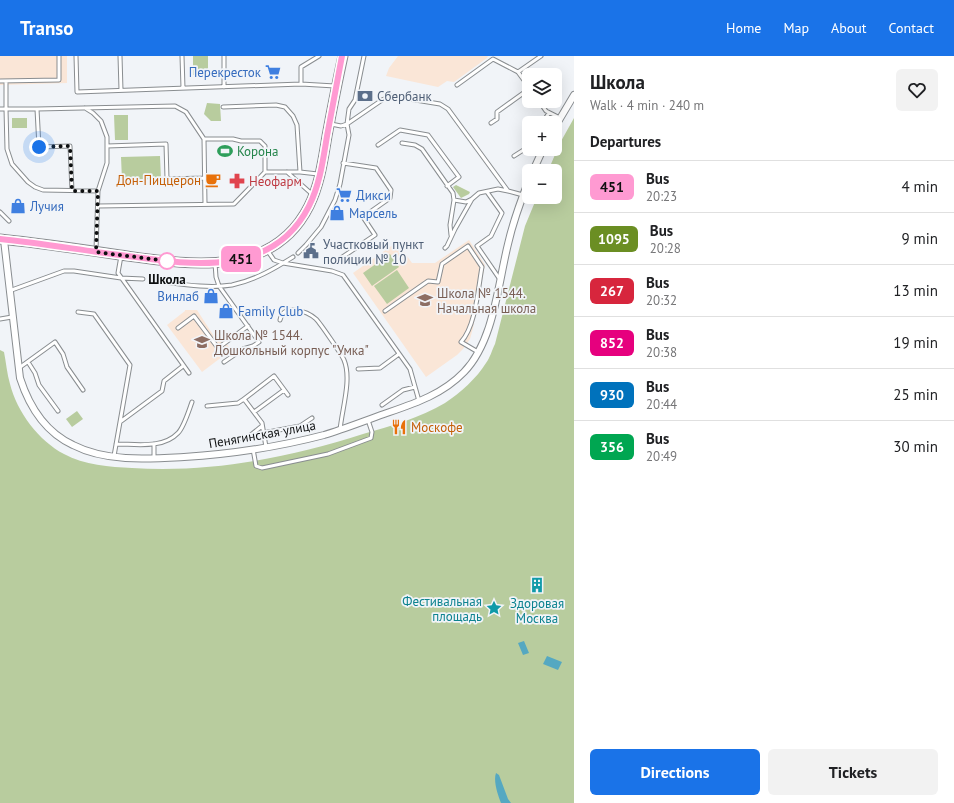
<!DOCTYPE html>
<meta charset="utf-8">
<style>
body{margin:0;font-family:"PT Sans",sans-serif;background:#f2f2f2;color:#202124;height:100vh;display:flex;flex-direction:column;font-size:15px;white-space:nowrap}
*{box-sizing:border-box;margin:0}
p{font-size:13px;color:#757577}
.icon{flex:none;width:22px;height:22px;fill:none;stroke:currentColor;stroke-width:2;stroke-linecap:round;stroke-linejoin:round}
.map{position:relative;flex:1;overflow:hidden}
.side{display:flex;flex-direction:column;background:#fff;width:380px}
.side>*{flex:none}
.badge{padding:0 8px;border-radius:6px;font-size:14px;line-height:26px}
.buttons{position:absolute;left:522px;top:12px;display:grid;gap:8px}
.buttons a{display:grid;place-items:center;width:40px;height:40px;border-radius:6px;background:#fff;box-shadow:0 4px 16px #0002;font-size:20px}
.you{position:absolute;width:20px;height:20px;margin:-10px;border:3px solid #fff;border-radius:50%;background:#1a73e8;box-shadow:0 0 0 6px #1a73e833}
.map>.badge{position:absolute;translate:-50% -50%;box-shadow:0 0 0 2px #fff}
h2{padding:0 16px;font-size:15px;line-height:36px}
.round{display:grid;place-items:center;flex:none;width:42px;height:42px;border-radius:6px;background:#f2f2f2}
.headline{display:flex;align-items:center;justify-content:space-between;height:68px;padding:0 16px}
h1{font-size:19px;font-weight:700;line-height:30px}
.cta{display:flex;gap:8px;margin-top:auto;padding:8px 16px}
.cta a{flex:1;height:46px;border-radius:6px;background:#1a73e8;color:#fff;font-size:16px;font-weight:700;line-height:46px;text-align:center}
.cta a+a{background:#f2f2f2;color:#202124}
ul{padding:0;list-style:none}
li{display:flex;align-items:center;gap:12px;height:52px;padding:0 16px;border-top:1px solid #e0e0e0}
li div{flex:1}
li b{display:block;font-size:15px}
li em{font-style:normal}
li .badge{min-width:44px;font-weight:700;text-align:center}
header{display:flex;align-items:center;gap:24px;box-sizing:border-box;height:56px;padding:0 20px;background:#1a73e8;color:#fff}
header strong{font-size:19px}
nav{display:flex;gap:22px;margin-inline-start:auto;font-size:14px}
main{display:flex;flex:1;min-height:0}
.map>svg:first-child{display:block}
</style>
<header>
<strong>Transo</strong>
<nav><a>Home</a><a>Map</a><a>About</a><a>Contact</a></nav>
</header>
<main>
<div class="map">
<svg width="574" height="747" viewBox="0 0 574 747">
<rect width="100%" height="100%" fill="#f1f4f8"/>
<!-- education -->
<path fill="#fae6d7" d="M0 0H67V27L0 29Z
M398 0H488L487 2 454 26 447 25 438 31 386 20 389 12Z
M469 184 485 209 473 272 470 283 463 293 457 299 426 321 353 217 397 186 412 207H435Z
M185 254H197L215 282 218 280 221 284H224L231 294 202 316 167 269 185 255Z"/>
<!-- green -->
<path fill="#b8cc9e" d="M193 0H208V19H193Z
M207 47 220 48 221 65H211L204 58Z
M114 59H128V84H115Z
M12 62H27V72H12Z
M574 62V747H0V294L4 296C6 306 7 318 10 328 17 356 39 385 64 398 84 409 110 411 132 412 211 417 288 402 363 378 390 370 420 362 445 347 460 337 477 322 486 307 490 302 492 294 495 288L525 170 537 141H555V115H548L560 87Z
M160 100 161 123 122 124 121 101Z
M456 129 470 136 469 138 461 142 453 131Z
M390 198 399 211 372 230 363 217Z
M397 214 409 232 387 248 374 230Z
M77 355 83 363 72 371 66 363Z"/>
<!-- water -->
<path fill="#55a8c1" d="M524 585 529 597 523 599 518 587Z
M547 600 562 606 558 614 543 608Z
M496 717 499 719 508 743 511 747H501C498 739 493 725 496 717Z"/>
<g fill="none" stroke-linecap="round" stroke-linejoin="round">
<defs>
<path id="service" d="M76 0 77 36 301 28 335 30
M120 0 121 34
M182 0 183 32
M224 0V31
M518 16 541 0
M0 25 59 24V0
M301 28V11L319 0
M457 29 493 3 518 16 529 31
M539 45 546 55 560 62
M223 51 276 49 285 51 293 60 297 69 300 116
M85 52 93 57 101 65 107 81V107L98 135 96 194
M0 53H6V25
M37 53H6L7 93 12 108 28 126 35 131 43 134 98 135
M491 67 497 63V56L529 33
M542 67 549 57
M331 68 341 70 347 68 382 44 391 40 440 48 448 53 508 135 523 139
M204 83 205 148
M402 87 415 89 422 93 453 137 454 144
M378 89 400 74 428 79 459 121 447 130
M107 90 166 88 167 123 205 122
M514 100 525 93V80L529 78
M265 116H300L318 118
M287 116 313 139
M72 135 70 90 39 91 37 53 175 50 186 56 204 83H233L241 85H260L265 90V116L234 148 98 150
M487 136 502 157 491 180 477 190 499 222
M0 156 9 165
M451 179 450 169 454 144 466 146 472 143
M445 192 447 190 455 173 472 143 479 137 498 133 508 135
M267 194 274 204 283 207 332 215 343 219 410 313 419 345
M298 197 306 189 321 171 335 144 340 128 349 79 347 68 349 53 355 44 364 0
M121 200 118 217 189 317
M338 204 375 179 363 161 390 142 391 134 376 112 343 107
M215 207 216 221 219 230 259 286 253 290 243 293 224 306
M155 225C180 228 207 233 232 229 255 224 274 213 293 201
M9 235 64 215H74L121 222 143 223
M385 255 428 225 438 226 442 208 468 190 482 211C478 232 476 270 461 286L478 296
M78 256 94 258 130 309 120 366
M0 263 12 261
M280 264C283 247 307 255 316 263 320 267 342 299 344 304 352 323 342 353 340 374
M178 272 194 260 218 292 248 270
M28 306 35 317 39 329 58 355
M19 312 55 286 63 298 67 311 83 334
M358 313 380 312 399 298
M382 349 403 334 415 331
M207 350 238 347 244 343
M254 356 284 334
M263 377 300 370 312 362
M228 384 247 382 262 370
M116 388C136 388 163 393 178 377 184 371 189 354 192 346
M154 388V402
M266 391 262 367 244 343 274 320 288 339
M253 393 256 410 262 412 328 398 371 382 372 376 368 364
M114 400 120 366 162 335 164 325 183 310"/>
<path id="minor" d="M555 71 574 39
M533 115 543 93
M4 184 20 322C29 350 45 376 73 389 106 406 148 403 184 401 231 398 278 391 324 379 344 373 364 365 384 358 413 348 442 339 464 316 494 285 498 228 508 188 513 166 521 144 529 124"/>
<path id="secondary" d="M0 183C40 187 80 193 120 199 186 208 272 224 309 150 320 128 323 104 327 80 332 53 337 27 343 0"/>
</defs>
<!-- service casing -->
<use href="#service" stroke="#898d90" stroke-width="5"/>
<!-- minor casing -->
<use href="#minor" stroke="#898d90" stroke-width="8"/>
<!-- secondary casing -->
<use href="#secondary" stroke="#898d90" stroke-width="11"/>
<!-- service -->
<use href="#service" stroke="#fff" stroke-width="3"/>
<!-- minor -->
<use href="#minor" stroke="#fff" stroke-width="6"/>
<!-- secondary -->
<use href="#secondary" stroke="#fff" stroke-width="9"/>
</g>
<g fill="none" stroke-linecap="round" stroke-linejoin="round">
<defs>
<path id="line" d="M0 183C40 187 80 194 120 199 186 208 272 224 309 150 320 128 323 104 327 80 332 53 337 27 342 0"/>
</defs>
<!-- line casing -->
<use href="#line" stroke="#fff" stroke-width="9"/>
<!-- line -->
<use href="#line" stroke="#ff9ad2" stroke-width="6"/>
<!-- walk -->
<path stroke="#0d0f10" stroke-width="4" stroke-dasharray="0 7.2" d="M39 91 70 90 72 135H98L96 196 167 205"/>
</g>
<!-- icons -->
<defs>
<symbol id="supermarket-bare" viewBox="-9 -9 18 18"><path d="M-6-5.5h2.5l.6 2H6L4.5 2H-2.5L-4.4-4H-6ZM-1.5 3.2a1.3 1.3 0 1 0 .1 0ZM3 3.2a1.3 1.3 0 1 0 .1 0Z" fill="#3f7fe0" stroke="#f1f4f8" stroke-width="2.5" paint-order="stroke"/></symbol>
<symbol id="bank-bare" viewBox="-9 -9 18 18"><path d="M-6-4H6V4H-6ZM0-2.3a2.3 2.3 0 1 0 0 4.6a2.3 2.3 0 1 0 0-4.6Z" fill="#5c6f8a" stroke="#f1f4f8" stroke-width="2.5" paint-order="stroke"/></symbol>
<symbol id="stadium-bare" viewBox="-9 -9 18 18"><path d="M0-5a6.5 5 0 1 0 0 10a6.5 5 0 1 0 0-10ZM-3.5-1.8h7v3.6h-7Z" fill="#2e9e5b" stroke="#f1f4f8" stroke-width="2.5" paint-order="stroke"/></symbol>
<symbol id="cafe-bare" viewBox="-9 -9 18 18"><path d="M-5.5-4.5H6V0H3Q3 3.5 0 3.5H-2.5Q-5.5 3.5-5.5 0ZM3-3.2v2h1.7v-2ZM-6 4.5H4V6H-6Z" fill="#e8710a" stroke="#f1f4f8" stroke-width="2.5" paint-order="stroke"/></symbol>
<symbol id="pharmacy-bare" viewBox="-9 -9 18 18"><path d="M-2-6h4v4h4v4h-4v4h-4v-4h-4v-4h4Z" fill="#e0444e" stroke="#f1f4f8" stroke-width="2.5" paint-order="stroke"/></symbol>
<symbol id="shop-bare" viewBox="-9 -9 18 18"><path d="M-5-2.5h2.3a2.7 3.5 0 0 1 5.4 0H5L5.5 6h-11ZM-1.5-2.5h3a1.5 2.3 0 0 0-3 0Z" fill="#3f7fe0" stroke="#f1f4f8" stroke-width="2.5" paint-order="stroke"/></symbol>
<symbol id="civic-bare" viewBox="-9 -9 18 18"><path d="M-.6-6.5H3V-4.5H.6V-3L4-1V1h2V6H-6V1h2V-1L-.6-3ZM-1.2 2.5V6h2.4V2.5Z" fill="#5c6f8a" stroke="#f1f4f8" stroke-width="2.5" paint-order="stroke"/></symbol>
<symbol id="school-bare" viewBox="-9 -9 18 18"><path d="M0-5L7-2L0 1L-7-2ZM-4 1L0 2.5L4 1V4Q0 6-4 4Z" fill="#8d6e63" stroke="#f1f4f8" stroke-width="2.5" paint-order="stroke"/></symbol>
<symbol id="restaurant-bare" viewBox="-9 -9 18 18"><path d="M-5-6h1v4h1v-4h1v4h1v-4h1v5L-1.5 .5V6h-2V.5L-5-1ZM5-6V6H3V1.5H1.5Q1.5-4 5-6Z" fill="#e8710a" stroke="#f1f4f8" stroke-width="2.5" paint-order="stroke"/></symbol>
<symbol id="building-bare" viewBox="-9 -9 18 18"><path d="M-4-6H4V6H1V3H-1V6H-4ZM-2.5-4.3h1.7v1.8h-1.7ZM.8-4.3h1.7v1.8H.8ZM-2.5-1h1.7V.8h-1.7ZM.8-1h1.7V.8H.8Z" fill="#0f9aa8" stroke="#f1f4f8" stroke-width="2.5" paint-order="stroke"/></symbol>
<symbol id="sight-bare" viewBox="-9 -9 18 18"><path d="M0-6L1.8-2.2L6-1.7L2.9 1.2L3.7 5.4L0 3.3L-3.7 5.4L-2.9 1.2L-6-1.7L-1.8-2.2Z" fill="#0f9aa8" stroke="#f1f4f8" stroke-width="2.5" paint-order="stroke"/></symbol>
</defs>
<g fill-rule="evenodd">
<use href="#supermarket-bare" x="262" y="5" width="22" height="22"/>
<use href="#bank-bare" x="354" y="29" width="22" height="22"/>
<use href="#stadium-bare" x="214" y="84" width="22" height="22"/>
<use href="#cafe-bare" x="202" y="113" width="22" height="22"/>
<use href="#pharmacy-bare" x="226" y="114" width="22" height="22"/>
<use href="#supermarket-bare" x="333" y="128" width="22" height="22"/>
<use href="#shop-bare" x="7" y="139" width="22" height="22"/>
<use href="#shop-bare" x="326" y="146" width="22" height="22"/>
<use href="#civic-bare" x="300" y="184" width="22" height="22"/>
<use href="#shop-bare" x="200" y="229" width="22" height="22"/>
<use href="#school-bare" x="414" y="233" width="22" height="22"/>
<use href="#shop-bare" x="215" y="244" width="22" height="22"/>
<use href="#school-bare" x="191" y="275" width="22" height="22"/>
<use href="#restaurant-bare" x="388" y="360" width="22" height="22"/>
<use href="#building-bare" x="526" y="518" width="22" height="22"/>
<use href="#sight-bare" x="483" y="541" width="22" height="22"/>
</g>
<!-- markers -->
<circle fill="#fff" stroke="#ff9ad2" stroke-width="2" cx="167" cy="205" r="8"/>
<g text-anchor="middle" stroke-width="3.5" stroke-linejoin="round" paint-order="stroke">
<!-- shop labels -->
<g font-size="13" fill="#366cbe" stroke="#f1f4f8" text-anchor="start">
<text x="261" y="21" text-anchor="end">Перекресток</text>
<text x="356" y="144">Дикси</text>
<text x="30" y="155">Лучия</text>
<text x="349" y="162">Марсель</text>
<text x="199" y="245" text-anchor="end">Винлаб</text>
<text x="238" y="260">Family Club</text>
</g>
<!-- service labels -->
<g font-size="13" fill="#4e5e75" stroke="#f1f4f8" text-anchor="start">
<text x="377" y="45">Сбербанк</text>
<text x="323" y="193">Участковый пункт<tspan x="323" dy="15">полиции № 10</tspan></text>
</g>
<!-- leisure labels -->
<g font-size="13" fill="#27864d" stroke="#f1f4f8" text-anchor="start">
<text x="237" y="100">Корона</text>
</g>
<!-- food labels -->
<g font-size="13" fill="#c56008" stroke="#f1f4f8" text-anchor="end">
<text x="201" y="129">Дон-Пиццерон</text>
<text x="411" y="376" text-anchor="start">Москофе</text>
</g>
<!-- health labels -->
<g font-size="13" fill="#be3a42" stroke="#f1f4f8" text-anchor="start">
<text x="249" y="130">Неофарм</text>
</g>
<!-- stop labels -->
<g font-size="13" font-weight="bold" fill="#0d0f10" stroke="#f1f4f8">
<text x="167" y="228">Школа</text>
</g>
<!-- education labels -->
<g font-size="13" fill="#785e54" stroke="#f1f4f8" text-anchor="start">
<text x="437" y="242">Школа № 1544.<tspan x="437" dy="15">Начальная школа</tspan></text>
<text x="214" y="284">Школа № 1544.<tspan x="214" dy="15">Дошкольный корпус "Умка"</tspan></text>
</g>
<!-- street labels -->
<g font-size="13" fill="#0d0f10" stroke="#f1f4f8">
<text transform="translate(262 378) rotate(-10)" y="5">Пенягинская улица</text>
</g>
<!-- culture labels -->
<g font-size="13" fill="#0d838f" stroke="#f1f4f8" text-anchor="end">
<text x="482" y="550">Фестивальная<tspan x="482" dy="15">площадь</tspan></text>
<text x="537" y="552" text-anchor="middle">Здоровая<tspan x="537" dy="15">Москва</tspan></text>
</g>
</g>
</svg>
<div class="buttons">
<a><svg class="icon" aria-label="layers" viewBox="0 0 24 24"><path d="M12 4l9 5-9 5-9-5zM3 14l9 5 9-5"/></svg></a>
<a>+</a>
<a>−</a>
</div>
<div class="you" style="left:39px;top:91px"></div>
<b class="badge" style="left:241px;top:203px;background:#ff9ad2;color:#111">451</b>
</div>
<section class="side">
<div class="headline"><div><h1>Школа</h1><p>Walk · 4 min · 240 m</p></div><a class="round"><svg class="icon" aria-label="heart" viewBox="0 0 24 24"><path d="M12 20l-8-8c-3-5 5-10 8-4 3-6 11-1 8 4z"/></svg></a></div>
<h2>Departures</h2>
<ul>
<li><span class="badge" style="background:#ff9ad2;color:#111">451</span><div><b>Bus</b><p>20:23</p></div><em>4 min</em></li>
<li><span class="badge" style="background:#6b8e23;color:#fff">1095</span><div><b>Bus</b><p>20:28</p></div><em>9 min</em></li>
<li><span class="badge" style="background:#d7263d;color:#fff">267</span><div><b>Bus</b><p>20:32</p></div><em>13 min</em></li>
<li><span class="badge" style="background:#e6007e;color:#fff">852</span><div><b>Bus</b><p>20:38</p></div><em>19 min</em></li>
<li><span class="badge" style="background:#0072bc;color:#fff">930</span><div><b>Bus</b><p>20:44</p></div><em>25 min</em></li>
<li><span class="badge" style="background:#00a651;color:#fff">356</span><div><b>Bus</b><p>20:49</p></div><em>30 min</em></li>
</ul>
<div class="cta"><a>Directions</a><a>Tickets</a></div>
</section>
</main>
